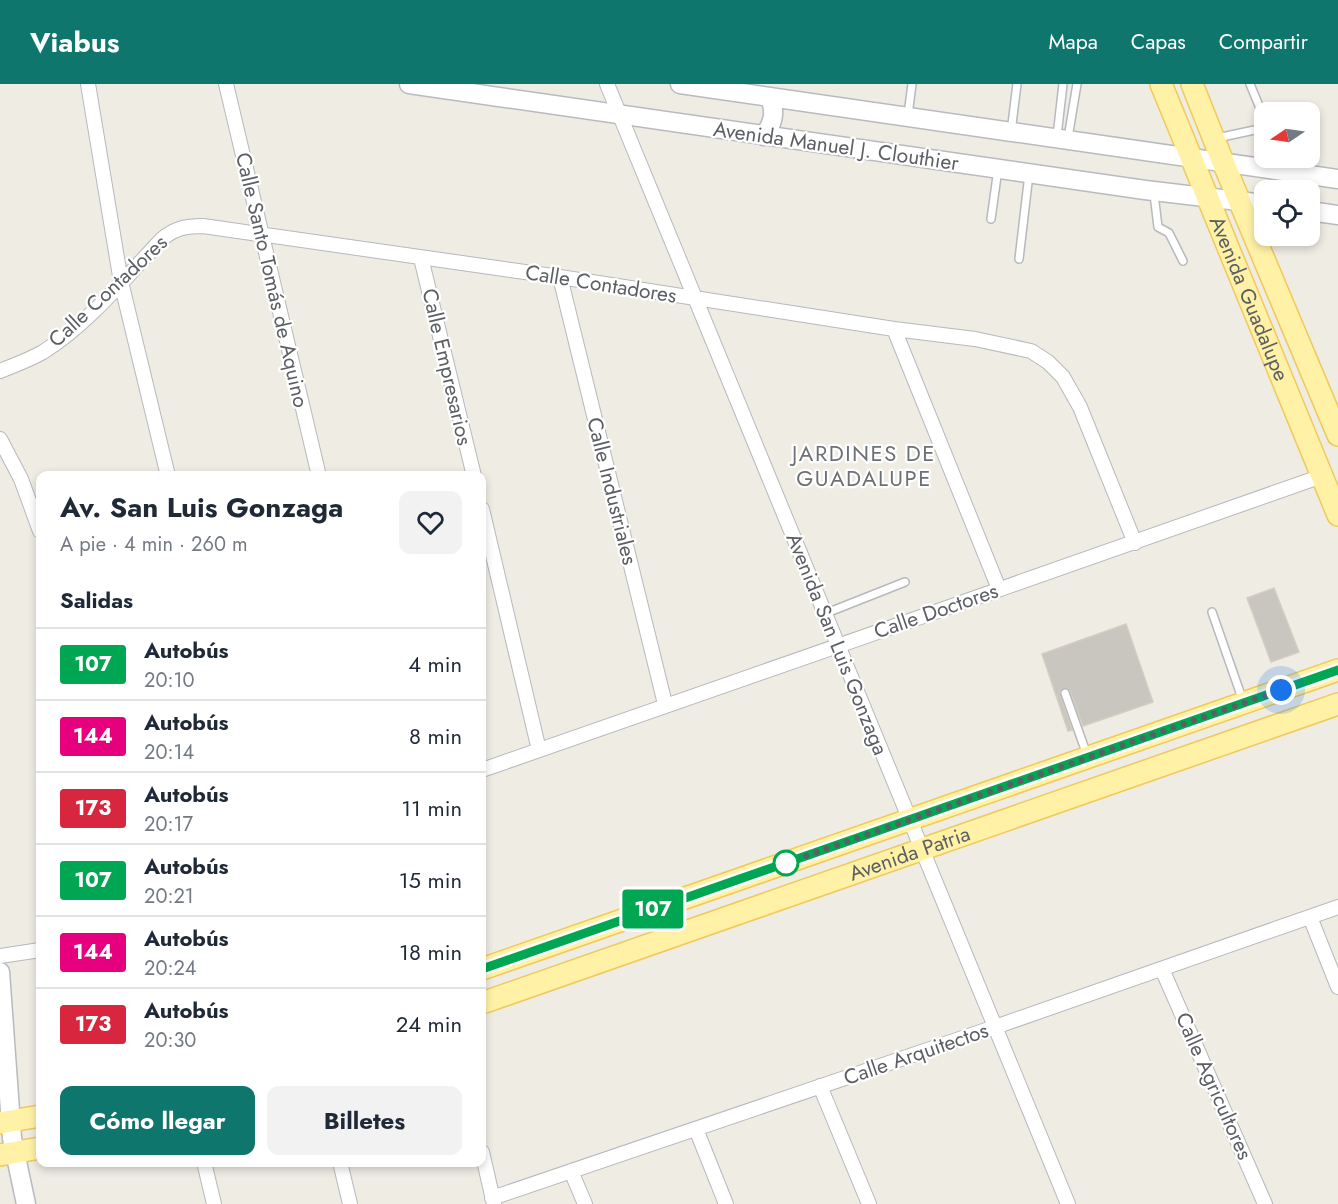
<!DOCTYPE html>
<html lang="es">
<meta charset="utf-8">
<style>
body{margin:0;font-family:Jost,sans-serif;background:#f2f2f3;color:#1f2937;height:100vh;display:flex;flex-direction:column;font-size:22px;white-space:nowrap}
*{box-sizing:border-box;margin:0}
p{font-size:20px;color:#747a83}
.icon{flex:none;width:33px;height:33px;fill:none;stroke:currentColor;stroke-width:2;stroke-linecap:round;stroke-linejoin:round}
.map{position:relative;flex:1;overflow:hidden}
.details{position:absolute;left:36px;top:387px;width:450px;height:696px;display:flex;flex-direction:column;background:#fff;border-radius:12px;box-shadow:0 3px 9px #0003}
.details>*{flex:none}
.badge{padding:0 12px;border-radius:4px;font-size:21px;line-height:39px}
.needle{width:39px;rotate:257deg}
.tools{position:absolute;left:1254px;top:18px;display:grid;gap:12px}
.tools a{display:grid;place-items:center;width:66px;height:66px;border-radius:12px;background:#fff;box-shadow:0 3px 9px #0003;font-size:30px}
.you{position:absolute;width:30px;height:30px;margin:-15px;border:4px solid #fff;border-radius:50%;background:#1a73e8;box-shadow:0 0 0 9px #1a73e833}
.map>.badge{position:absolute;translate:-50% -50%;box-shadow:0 0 0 3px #fff}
h2{padding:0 24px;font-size:22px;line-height:54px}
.round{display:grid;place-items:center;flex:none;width:63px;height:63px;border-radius:12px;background:#f2f2f3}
.summary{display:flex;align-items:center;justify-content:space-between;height:102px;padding:0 24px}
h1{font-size:28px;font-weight:700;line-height:45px}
.primary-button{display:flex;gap:12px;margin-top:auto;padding:12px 24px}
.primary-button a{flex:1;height:69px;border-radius:12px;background:#0f766e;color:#fff;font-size:24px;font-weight:700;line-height:69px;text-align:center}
.primary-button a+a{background:#f2f2f3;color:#1f2937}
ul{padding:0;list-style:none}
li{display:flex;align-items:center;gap:18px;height:72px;padding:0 24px;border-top:2px solid #e0e1e3}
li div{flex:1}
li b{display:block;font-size:22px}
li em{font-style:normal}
li .badge{min-width:66px;font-weight:700;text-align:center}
header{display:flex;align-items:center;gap:36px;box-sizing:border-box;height:84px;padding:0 30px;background:#0f766e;color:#fff}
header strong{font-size:28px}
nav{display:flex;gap:33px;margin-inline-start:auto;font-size:21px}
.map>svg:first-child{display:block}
</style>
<header>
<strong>Viabus</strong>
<nav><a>Mapa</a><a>Capas</a><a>Compartir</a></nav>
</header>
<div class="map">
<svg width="1338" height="1120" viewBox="0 0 1338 1120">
<rect width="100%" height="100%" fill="#eeece3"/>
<!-- building -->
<path fill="#c9c6c0" stroke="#d3cec1" stroke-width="1.5" d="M1274 504 1299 568 1271 578 1247 514Z
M1126 540 1153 618 1083 642 1070 607 1064 604 1060 606V610L1072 646 1068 647 1042 570Z"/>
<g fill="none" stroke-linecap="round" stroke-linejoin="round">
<defs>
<path id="lane" d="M1250 0 1264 34
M908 31 912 0
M1011 48 1017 0
M1057 52 1063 0
M1068 54 1077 0
M1217 54 1264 44
M1154 110 1158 143 1169 149 1183 177
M991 135 998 85
M1019 175 1029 90
M1212 528 1243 617
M824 530 905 498
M1065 609 1087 671"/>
<path id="street" d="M88 0 121 198 168 392
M226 0 319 392
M607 0 1068 1120
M421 174 474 392
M560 193 665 620
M894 245 999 505
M0 287C15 281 29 276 43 268 89 239 125 194 162 155 175 144 186 142 203 142L560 193 894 245 975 255 1031 267 1048 278 1063 293 1080 323 1135 459
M0 355 21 395 40 447
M482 425 539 666
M482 686C761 587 1043 492 1322 392
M1310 833 1338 903
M0 872 40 866
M1162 885 1265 1120
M820 1002 869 1120
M696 1045 726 1120
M482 1068 494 1120
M204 1078 214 1120
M340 1078 350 1120
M571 1087 585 1120
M492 1114 995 943 1338 823"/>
<path id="secondary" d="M409 0 1145 106 1264 120
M680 0 1338 95
M764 52C773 39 776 29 770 14
M1310 127 1338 131
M0 888 12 1054 26 1120"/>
<g id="primary">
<path id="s1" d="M1161 0 1338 431"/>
<path d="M1192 0 1223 78 1338 351"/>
<path d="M482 885 1338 586"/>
<path id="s2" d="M482 919 1338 620"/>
<path d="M0 1039 40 1032"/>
<path d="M0 1071 40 1064"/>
</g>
</defs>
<!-- lane casing -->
<use href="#lane" stroke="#b6b9bd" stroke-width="10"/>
<!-- street casing -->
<use href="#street" stroke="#b6b9bd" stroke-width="16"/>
<!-- secondary casing -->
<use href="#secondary" stroke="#b7babf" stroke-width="21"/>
<!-- primary casing -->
<use href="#primary" stroke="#f2c958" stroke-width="24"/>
<!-- lane -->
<use href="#lane" stroke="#fff" stroke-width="7"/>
<!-- street -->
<use href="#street" stroke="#fff" stroke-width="14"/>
<!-- secondary -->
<use href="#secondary" stroke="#fff" stroke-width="18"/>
<!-- primary -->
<use href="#primary" stroke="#fff2a7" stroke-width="21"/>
</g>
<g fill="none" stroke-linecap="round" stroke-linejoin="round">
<defs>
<path id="line" d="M482 885 1338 586"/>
</defs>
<!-- line casing -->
<use href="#line" stroke="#fff" stroke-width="14"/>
<!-- line -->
<use href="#line" stroke="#00a651" stroke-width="9"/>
<!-- walk -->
<path stroke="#5b5f64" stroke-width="6" stroke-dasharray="0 10.8" d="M786 779 1281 606"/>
</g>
<!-- markers -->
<circle fill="#fff" stroke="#00a651" stroke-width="3" cx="786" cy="779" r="12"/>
<g text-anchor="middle" stroke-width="4.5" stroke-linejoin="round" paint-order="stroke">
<!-- street labels -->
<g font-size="21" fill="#5b5f64" stroke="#fff">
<text transform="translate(836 62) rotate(8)" y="7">Avenida Manuel J. Clouthier</text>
<text transform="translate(272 196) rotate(77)" y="7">Calle Santo Tomás de Aquino</text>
<text transform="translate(601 200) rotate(9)" y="7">Calle Contadores</text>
<text transform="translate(108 207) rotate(-43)" y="7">Calle Contadores</text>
<text dy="7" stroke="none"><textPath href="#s1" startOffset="232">Avenida Guadalupe</textPath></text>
<text transform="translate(447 283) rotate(77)" y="7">Calle Empresarios</text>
<text transform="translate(612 407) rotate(76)" y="7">Calle Industriales</text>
<text transform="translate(936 527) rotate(-19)" y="7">Calle Doctores</text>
<text transform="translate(837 560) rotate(68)" y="7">Avenida San Luis Gonzaga</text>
<text dy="7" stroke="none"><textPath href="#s2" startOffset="453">Avenida Patria</textPath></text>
<text transform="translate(916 970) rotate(-19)" y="7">Calle Arquitectos</text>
<text transform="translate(1214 1002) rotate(66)" y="7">Calle Agricultores</text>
</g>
<!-- neighbourhood labels -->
<g font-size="22" letter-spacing="1.5" fill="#6c7176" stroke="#fff">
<text x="864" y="377">JARDINES DE<tspan x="864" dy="25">GUADALUPE</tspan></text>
</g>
</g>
</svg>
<div class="tools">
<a><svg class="needle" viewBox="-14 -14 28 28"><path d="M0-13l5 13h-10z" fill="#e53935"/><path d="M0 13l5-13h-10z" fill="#747a83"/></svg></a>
<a><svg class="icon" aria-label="locate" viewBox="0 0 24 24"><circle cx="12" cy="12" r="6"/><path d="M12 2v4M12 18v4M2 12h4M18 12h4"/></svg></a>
</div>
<div class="you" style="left:1281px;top:606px"></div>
<b class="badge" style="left:653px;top:825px;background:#00a651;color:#fff">107</b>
<section class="details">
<div class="summary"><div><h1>Av. San Luis Gonzaga</h1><p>A pie · 4 min · 260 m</p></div><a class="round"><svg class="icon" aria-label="heart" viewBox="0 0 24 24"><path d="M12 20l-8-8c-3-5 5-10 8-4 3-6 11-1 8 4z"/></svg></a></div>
<h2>Salidas</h2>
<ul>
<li><span class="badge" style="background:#00a651;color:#fff">107</span><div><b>Autobús</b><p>20:10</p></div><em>4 min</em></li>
<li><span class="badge" style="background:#e6007e;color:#fff">144</span><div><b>Autobús</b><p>20:14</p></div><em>8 min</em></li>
<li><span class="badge" style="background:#d7263d;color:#fff">173</span><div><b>Autobús</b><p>20:17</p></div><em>11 min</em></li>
<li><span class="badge" style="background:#00a651;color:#fff">107</span><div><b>Autobús</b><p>20:21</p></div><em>15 min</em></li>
<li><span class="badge" style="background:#e6007e;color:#fff">144</span><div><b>Autobús</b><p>20:24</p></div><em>18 min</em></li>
<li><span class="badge" style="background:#d7263d;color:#fff">173</span><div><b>Autobús</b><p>20:30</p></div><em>24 min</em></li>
</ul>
<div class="primary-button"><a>Cómo llegar</a><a>Billetes</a></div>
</section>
</div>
